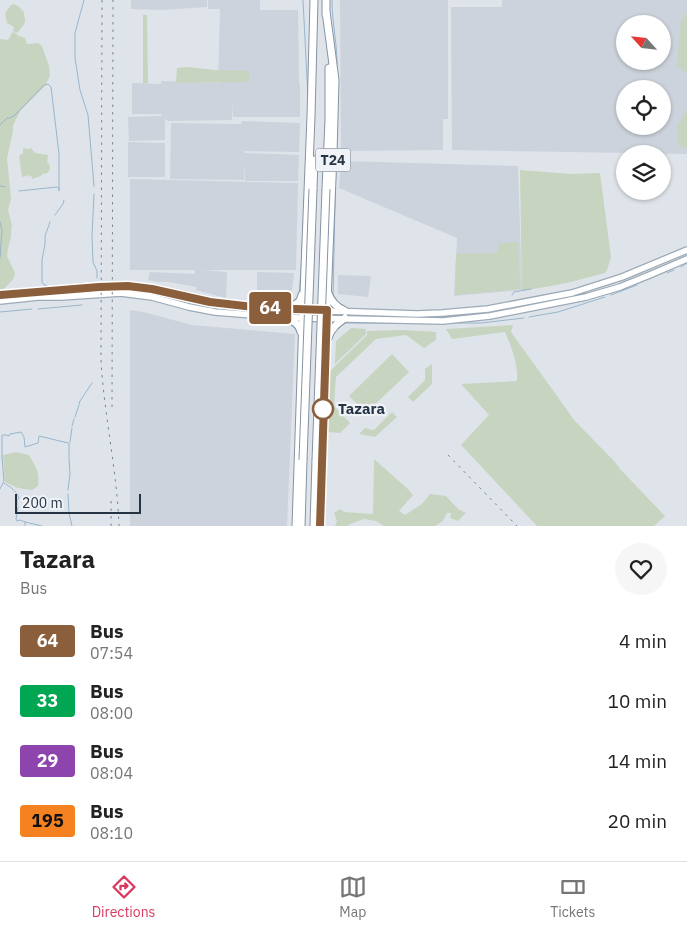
<!DOCTYPE html>
<style>
body{margin:0;font-family:"IBM Plex Sans",sans-serif;background:#f6f6f6;color:#222;height:100vh;display:flex;flex-direction:column;font-size:19px;white-space:nowrap}
*{box-sizing:border-box;margin:0}
p{font-size:16px;color:#767676}
.icon{flex:none;width:28px;height:28px;fill:none;stroke:currentColor;stroke-width:2;stroke-linecap:round;stroke-linejoin:round}
.map{position:relative;height:526px;overflow:hidden}
.drawer{display:flex;flex-direction:column;background:#fff;flex:1}
.drawer>*{flex:none}
.badge{padding:0 10px;border-radius:4px;font-size:18px;line-height:32px}
.needle{width:32px;rotate:297deg}
.fabs{position:absolute;left:616px;top:15px;display:grid;gap:10px}
.fabs a{display:grid;place-items:center;width:55px;height:55px;border-radius:50%;background:#fff;box-shadow:0 1px 4px #0004;font-size:25px}
.scale{position:absolute;left:15px;bottom:12px;width:126px;box-sizing:border-box;padding-left:5px;border:2px solid #263342;border-top:0;font-size:14px;line-height:18px;white-space:nowrap;color:#263342;-webkit-text-stroke:4px #eff3f7;paint-order:stroke}
.map>.badge{position:absolute;translate:-50% -50%;box-shadow:0 0 0 2px #fff}
.round{display:grid;place-items:center;flex:none;width:52px;height:52px;border-radius:26px;background:#f6f6f6}
.summary{display:flex;align-items:center;justify-content:space-between;height:85px;padding:0 20px}
h1{font-size:24px;font-weight:700;line-height:38px}
ul{padding:0;list-style:none}
li{display:flex;align-items:center;gap:15px;height:60px;padding:0 20px}
li div{flex:1}
li b{display:block;font-size:19px}
li em{font-style:normal}
li .badge{min-width:55px;font-weight:700;text-align:center}
.tab-bar{display:flex;justify-content:space-around;align-items:center;height:70px;border-top:1px solid #e0e0e0;background:#fff;font-size:14px;color:#767676}
.tab-bar a{display:grid;justify-items:center;gap:2px}
.tab-bar .selected{color:#da395f}
.map>svg:first-child{display:block}
</style>
<div class="map">
<svg width="687" height="526" viewBox="0 0 687 526">
<rect width="100%" height="100%" fill="#dfe4ea"/>
<!-- built -->
<path fill="#cdd3dc" fill-rule="evenodd" d="M131 0H207V7L162 10 131 9Z
M208 0H260V10H298L299 83 300 84V117H233V101L232 120 168 121 165 119V140L129 141 128 117 162 116 161 114H132V83L161 84V81L218 83 220 9H208Z
M340 0H448V119H443V150L344 151 341 147Z
M502 0H687V154L452 150 451 7H502ZM625 24H662V61H625ZM625 89H662V126H625Z
M242 121 300 123 299 152 244 151 245 153 299 155 298 181H245V162L244 180 170 179 171 123 241 124Z
M128 142 165 143V177H128Z
M341 161 518 166 522 290 454 296 457 238 339 188Z
M130 179 298 183 296 270H202L227 272 226 298 196 290V287L169 282H158L148 280 150 272 195 274V270H130Z
M257 272 294 273 292 290 276 297 257 296Z
M338 275 371 276 368 297 338 294Z
M130 310 143 312 192 325 295 334 287 526H130Z"/>
<!-- green -->
<path fill="#c7d4bf" d="M14 4 18 6 24 12C24 14 24 16 25 18 26 24 21 28 17 33L13 31 14 27 7 23 5 13 11 5Z
M687 13V73L677 66 681 20Z
M143 15H147L148 83H143Z
M14 32 19 36 25 38 27 44 38 43 42 46 49 66 50 76 45 86 21 110 16 119 13 126V131L7 158 11 199 8 210 12 226 11 233V237L8 248 7 256 15 273 14 278 6 287 3 289H0V39L8 40 12 33Z
M188 67 215 70 249 71V82L176 83 177 68Z
M687 109V149L677 144V127Z
M23 148 29 149 31 148 35 153 48 155 47 163H49L50 168 48 173 42 174 41 176 32 179V176L29 177V175L22 177 19 156 23 153Z
M520 170 571 174 600 173 611 257 607 270 605 273 567 283 522 291Z
M518 242 520 289 455 295 456 254 497 253 499 243Z
M513 325 511 332 575 421 614 461 621 470 665 516 654 526H537L461 445 489 415 461 384 517 381C518 364 512 348 505 332L452 339 446 329Z
M351 328 366 329V334L335 364 336 341Z
M403 330 436 332V340L424 348 406 335 376 339 336 377 334 406 350 423 340 433 328 432 330 371 367 335V331Z
M392 354 409 372 366 413 349 396Z
M432 364V384L413 402 408 397 425 380V369Z
M392 412 397 417 375 437 359 434 365 428 374 430Z
M16 452 29 455C36 467 40 472 38 486L32 490 18 488 5 482 3 455Z
M374 459 409 490 413 495 399 511 405 515 422 504 430 494 446 496 458 509 466 513 458 521 450 518 451 513H447L443 521 435 526H384L376 521 364 519 350 524 348 526H335L337 521 334 513 340 509 344 512 373 514Z"/>
<g fill="none" stroke-linecap="round" stroke-linejoin="round">
<!-- stream -->
<path stroke="#97b6cd" stroke-width="1" d="M84 0 75 33V58L80 90 88 115 94 186
M303 0 308 98
M332 0C332 24 338 47 337 71
M0 125 7 118H10L15 115 44 85 48 84 51 87 59 154V191V188L57 187 19 191
M0 186 5 187
M94 194 92 236 93 262 97 271V278
M55 215 63 204 64 200
M0 222 2 230 0 258
M681 267 687 263
M667 273 674 270
M44 288V286H47L42 283V260L45 244V236L50 222
M299 295 301 271 306 164
M512 295 514 292 531 289
M611 295 637 285
M333 297 336 159
M38 309 82 305
M0 312 32 309
M247 317 283 321
M529 317 558 312 605 297
M344 323H407
M449 323H481L524 318
M327 388 330 340
M79 404 80 401 92 383
M75 417 79 405
M72 426 74 419
M70 442 72 428
M69 457V443
M4 483C11 487 16 491 19 498L17 500V505
M0 489 4 481 2 457V435H6L9 436 10 434 21 432 24 437 25 447 38 443 39 436 68 443
M68 490 70 474 69 458
M68 494 69 513 72 526
M18 507 16 519 17 521 20 520 25 522V526
M25 522 42 526"/>
<defs>
<path id="major" d="M0 295 99 287 128 286 152 289 210 302 239 305 300 310 417 314 442 313 488 309 572 293 622 277 687 250
M0 301 38 297H61L121 293 152 297 189 307 215 312 253 315 300 318 443 321 490 316 586 297 620 287 652 274 687 259"/>
<path id="highway" d="M326 0V15
M313 189 314 160
M326 189 329 120V68
M328 293C331 302 336 307 345 311
M284 309 293 306 300 301 302 295
M283 317C292 320 299 323 301 332
M328 338C331 328 337 324 345 318
M296 526 303 318 311 116 314 0
M301 526 303 460
M314 526 316 461
M320 526 325 350 333 154 335 80 326 11"/>
</defs>
<!-- major casing -->
<use href="#major" stroke="#9daab7" stroke-width="8"/>
<!-- highway casing -->
<use href="#highway" stroke="#8593a2" stroke-width="9"/>
<!-- major -->
<use href="#major" stroke="#fff" stroke-width="5.5"/>
<!-- highway -->
<use href="#highway" stroke="#fff" stroke-width="7"/>
<!-- rail -->
<path stroke="#778595" stroke-width="1" stroke-dasharray="2.5 5" stroke-linecap="butt" d="M102 0 101 360C104 415 117 470 119 526
M112 407 113 0
M448 455 517 526
M111 526V497"/>
<defs>
<path id="highway-bridge" d="M303 460 313 189
M316 461 326 189"/>
</defs>
<!-- highway-bridge casing -->
<use href="#highway-bridge" stroke="#8593a2" stroke-width="9" stroke-linecap="butt"/>
<!-- highway-bridge -->
<use href="#highway-bridge" stroke="#fff" stroke-width="7"/>
</g>
<g fill="none" stroke-linecap="round" stroke-linejoin="round">
<defs>
<path id="line" d="M0 295 99 287 128 286 152 289 210 302 263 308 327 310 320 526"/>
</defs>
<!-- line casing -->
<use href="#line" stroke="#fff" stroke-width="11"/>
<!-- line -->
<use href="#line" stroke="#8b5e3c" stroke-width="8"/>
</g>
<!-- markers -->
<circle fill="#fff" stroke="#8b5e3c" stroke-width="2.5" cx="323" cy="409" r="10"/>
<g text-anchor="middle" stroke-width="4.5" stroke-linejoin="round" paint-order="stroke">
<!-- shield labels -->
<rect fill="#eff3f7" stroke="#626d78" stroke-width="1" x="315.5" y="148.5" width="35" height="23" rx="4"/>
<g font-size="14" font-weight="bold" fill="#263342">
<text x="333" y="165">T24</text>
</g>
<!-- stop labels -->
<g font-size="15" font-weight="bold" fill="#263342" stroke="#eff3f7" text-anchor="start">
<text x="338" y="414">Tazara</text>
</g>
</g>
</svg>
<div class="fabs">
<a><svg class="needle" viewBox="-14 -14 28 28"><path d="M0-13l5 13h-10z" fill="#e53935"/><path d="M0 13l5-13h-10z" fill="#767676"/></svg></a>
<a><svg class="icon" aria-label="locate" viewBox="0 0 24 24"><circle cx="12" cy="12" r="6"/><path d="M12 2v4M12 18v4M2 12h4M18 12h4"/></svg></a>
<a><svg class="icon" aria-label="layers" viewBox="0 0 24 24"><path d="M12 4l9 5-9 5-9-5zM3 14l9 5 9-5"/></svg></a>
</div>
<div class="scale">200 m</div>
<b class="badge" style="left:270px;top:308px;background:#8b5e3c;color:#fff">64</b>
</div>
<section class="drawer">
<div class="summary"><div><h1>Tazara</h1><p>Bus</p></div><a class="round"><svg class="icon" aria-label="heart" viewBox="0 0 24 24"><path d="M12 20l-8-8c-3-5 5-10 8-4 3-6 11-1 8 4z"/></svg></a></div>
<ul>
<li><span class="badge" style="background:#8b5e3c;color:#fff">64</span><div><b>Bus</b><p>07:54</p></div><em>4 min</em></li>
<li><span class="badge" style="background:#00a651;color:#fff">33</span><div><b>Bus</b><p>08:00</p></div><em>10 min</em></li>
<li><span class="badge" style="background:#8e44ad;color:#fff">29</span><div><b>Bus</b><p>08:04</p></div><em>14 min</em></li>
<li><span class="badge" style="background:#f58220;color:#111">195</span><div><b>Bus</b><p>08:10</p></div><em>20 min</em></li>
</ul>
</section>
<nav class="tab-bar">
<a class="selected"><svg class="icon" aria-label="directions" viewBox="0 0 24 24"><path d="M12 3l9 9-9 9-9-9zM9 14v-3h6M13 9l2 2-2 2"/></svg>Directions</a>
<a><svg class="icon" aria-label="map" viewBox="0 0 24 24"><path d="M3 6l6-2 6 2 6-2v14l-6 2-6-2-6 2zM9 4v14M15 6v14"/></svg>Map</a>
<a><svg class="icon" aria-label="tickets" viewBox="0 0 24 24"><path d="M3 7h18v10H3zM15 7v10"/></svg>Tickets</a>
</nav>
